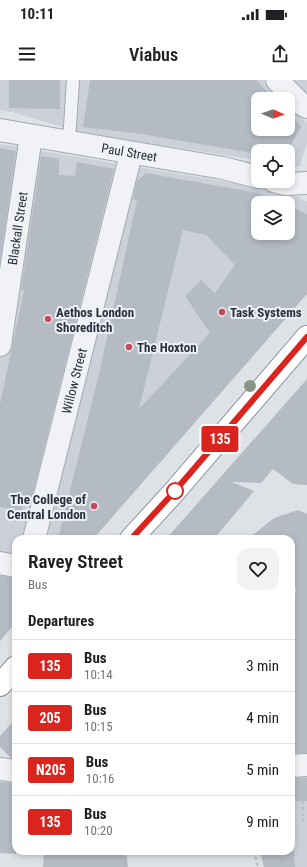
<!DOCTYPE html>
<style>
body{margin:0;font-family:"Roboto Condensed",sans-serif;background:#f2f2f2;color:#202124;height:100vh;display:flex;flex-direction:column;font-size:15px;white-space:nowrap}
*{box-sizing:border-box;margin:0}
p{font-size:13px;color:#757577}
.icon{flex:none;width:22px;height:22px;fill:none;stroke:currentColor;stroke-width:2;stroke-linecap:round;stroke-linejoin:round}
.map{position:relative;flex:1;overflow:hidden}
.panel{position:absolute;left:12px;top:455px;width:283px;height:320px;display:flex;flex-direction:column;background:#fff;border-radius:12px;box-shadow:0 2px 6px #0003}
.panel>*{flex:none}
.badge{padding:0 8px;border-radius:3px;font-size:14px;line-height:26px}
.needle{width:26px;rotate:92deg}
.fabs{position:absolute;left:251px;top:12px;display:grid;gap:8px}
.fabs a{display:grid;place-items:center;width:44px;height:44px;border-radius:8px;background:#fff;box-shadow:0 2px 6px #0003;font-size:20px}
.map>.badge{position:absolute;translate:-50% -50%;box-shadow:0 0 0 2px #fff}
h2{padding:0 16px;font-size:15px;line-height:36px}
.round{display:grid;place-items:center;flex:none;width:42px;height:42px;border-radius:12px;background:#f2f2f2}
.summary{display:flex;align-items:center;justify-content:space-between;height:68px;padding:0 16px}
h1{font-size:19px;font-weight:600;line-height:30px}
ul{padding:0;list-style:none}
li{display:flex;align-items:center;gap:12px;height:52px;padding:0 16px;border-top:1px solid #e0e0e0}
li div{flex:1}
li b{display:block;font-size:15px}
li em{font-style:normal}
li .badge{min-width:44px;font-weight:700;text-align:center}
.status{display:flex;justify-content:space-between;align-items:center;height:28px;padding:0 20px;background:#fff;direction:ltr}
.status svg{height:11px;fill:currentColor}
header{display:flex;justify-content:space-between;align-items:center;height:52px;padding:0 16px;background:#fff;font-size:18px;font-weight:600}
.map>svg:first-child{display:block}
</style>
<div class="status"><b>10:11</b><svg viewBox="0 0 49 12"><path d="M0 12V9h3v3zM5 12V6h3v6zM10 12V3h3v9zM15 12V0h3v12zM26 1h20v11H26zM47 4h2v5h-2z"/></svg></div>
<header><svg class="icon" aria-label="menu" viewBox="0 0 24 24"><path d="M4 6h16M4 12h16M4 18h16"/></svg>Viabus<svg class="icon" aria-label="share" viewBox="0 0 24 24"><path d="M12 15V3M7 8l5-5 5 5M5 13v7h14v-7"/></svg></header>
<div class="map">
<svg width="307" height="787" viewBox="0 0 307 787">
<rect width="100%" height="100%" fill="#dee2e7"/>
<!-- built -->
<path fill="#ccd1d9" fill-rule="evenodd" d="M0 0H263L283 19H258V49H288V24L307 43V64L299 87 288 85V71H258V80L83 53 12 32 0 30Z
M292 0H307V16Z
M0 64 275 110 294 115 307 122V214L93 459H16V542L0 561ZM258 123H288V153H258Z
M291 697H307V787H264L260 771H291Z"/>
<!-- building -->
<path fill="#b5bbc3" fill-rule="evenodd" d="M9 0H60V29L9 28Z
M90 0H256L274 19H258V49H288V33L301 46 288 71H258V74L141 54 83 47Z
M0 68 16 71 0 180Z
M41 76 59 79V95L75 96 77 82 114 89 31 420 25 418 21 432 0 427V324L24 210H21Z
M146 93 257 113 281 123H258V153H288V126L307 134V214L93 459H58L99 294 137 120 133 119 137 101ZM183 150 206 155 235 185 215 213 201 200 185 216 210 253 139 329Z
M307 299V405L293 404 273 389 261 403 232 402 254 411 214 459H166Z
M298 430 307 434V673H291V546L296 508H291V459H248L274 438Z
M0 496 16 498V542L0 561Z
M16 638V678H11L0 667V656Z
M291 698H307V721H291Z
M0 702 16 703V774L0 773Z
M44 771H126L128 787H43Z
M260 771H294L295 787H264Z"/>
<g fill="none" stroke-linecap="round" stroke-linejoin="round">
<defs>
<path id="service" d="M69 62 73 0"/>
<g id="minor">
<path d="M277 0 301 24 307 27"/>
<path id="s1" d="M0 50 223 88 258 97"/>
<path d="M274 101 286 104 307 103"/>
<path id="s2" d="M0 265 31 56"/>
<path id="s3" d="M34 459 131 74"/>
<path d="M0 483 16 486"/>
<path d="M291 686 307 685"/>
<path d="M0 689 16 691"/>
</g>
<path id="trunk" d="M131 459 174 412 307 257
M0 605 16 587"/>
</defs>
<!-- service casing -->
<use href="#service" stroke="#a4a9b1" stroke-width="14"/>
<!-- minor casing -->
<use href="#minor" stroke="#a4a9b1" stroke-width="24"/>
<!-- trunk casing -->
<use href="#trunk" stroke="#86909d" stroke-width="24"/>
<!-- path -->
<path stroke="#bcc0c5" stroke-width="2.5" stroke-dasharray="3 3" stroke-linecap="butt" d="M291 541 307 542
M303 721V742
M254 771 258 787"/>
<!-- service -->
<use href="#service" stroke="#f0f2f5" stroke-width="12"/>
<!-- minor -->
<use href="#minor" stroke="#f0f2f5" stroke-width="22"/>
<!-- trunk -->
<use href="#trunk" stroke="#fff" stroke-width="22"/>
</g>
<!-- trees -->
<circle fill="#859686" cx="250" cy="306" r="6"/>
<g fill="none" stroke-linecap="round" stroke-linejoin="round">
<defs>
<path id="line" d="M131 459 174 412 307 257"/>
</defs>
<!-- line casing -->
<use href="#line" stroke="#fff" stroke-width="9"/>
<!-- line -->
<use href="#line" stroke="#dc241f" stroke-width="6"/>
</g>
<!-- markers -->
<g fill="#c8465f" stroke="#edf1f5" stroke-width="1.5">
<circle cx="222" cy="232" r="4"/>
<circle cx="48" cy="239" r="4"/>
<circle cx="129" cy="267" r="4"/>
<circle cx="94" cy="426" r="4"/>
</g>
<circle fill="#fff" stroke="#dc241f" stroke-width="2" cx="175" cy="411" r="8"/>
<g text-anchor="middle" stroke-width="4" stroke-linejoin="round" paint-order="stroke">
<!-- street labels -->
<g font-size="13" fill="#28303d" stroke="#edf1f5">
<text dy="5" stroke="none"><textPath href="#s1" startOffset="131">Paul Street</textPath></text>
<text dy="5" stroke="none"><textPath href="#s2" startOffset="118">Blackall Street</textPath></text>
<text dy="5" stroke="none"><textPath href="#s3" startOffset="163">Willow Street</textPath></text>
</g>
<!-- poi labels -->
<g font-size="13" font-weight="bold" fill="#28303d" stroke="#edf1f5" text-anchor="start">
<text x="56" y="237">Aethos London<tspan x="56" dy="15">Shoreditch</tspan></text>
<text x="230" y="237">Task Systems</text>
<text x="137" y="272">The Hoxton</text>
<text x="86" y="424" text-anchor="end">The College of<tspan x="86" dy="15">Central London</tspan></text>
</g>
</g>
</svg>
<div class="fabs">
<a><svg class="needle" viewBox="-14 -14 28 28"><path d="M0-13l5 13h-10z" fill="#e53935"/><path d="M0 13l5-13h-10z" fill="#757577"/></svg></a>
<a><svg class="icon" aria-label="locate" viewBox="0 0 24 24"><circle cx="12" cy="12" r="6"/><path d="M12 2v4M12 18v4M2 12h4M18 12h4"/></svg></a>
<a><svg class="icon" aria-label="layers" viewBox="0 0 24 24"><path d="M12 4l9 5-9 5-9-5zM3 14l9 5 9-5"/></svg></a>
</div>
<b class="badge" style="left:220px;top:359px;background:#dc241f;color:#fff">135</b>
<section class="panel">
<div class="summary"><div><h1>Ravey Street</h1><p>Bus</p></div><a class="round"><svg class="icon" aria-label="heart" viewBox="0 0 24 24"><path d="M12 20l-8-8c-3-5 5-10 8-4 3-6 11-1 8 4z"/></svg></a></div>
<h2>Departures</h2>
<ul>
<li><span class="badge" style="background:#dc241f;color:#fff">135</span><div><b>Bus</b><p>10:14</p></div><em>3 min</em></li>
<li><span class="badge" style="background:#dc241f;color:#fff">205</span><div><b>Bus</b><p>10:15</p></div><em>4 min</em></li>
<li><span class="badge" style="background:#dc241f;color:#fff">N205</span><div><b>Bus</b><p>10:16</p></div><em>5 min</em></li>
<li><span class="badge" style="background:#dc241f;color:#fff">135</span><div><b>Bus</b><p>10:20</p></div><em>9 min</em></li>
</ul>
</section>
</div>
